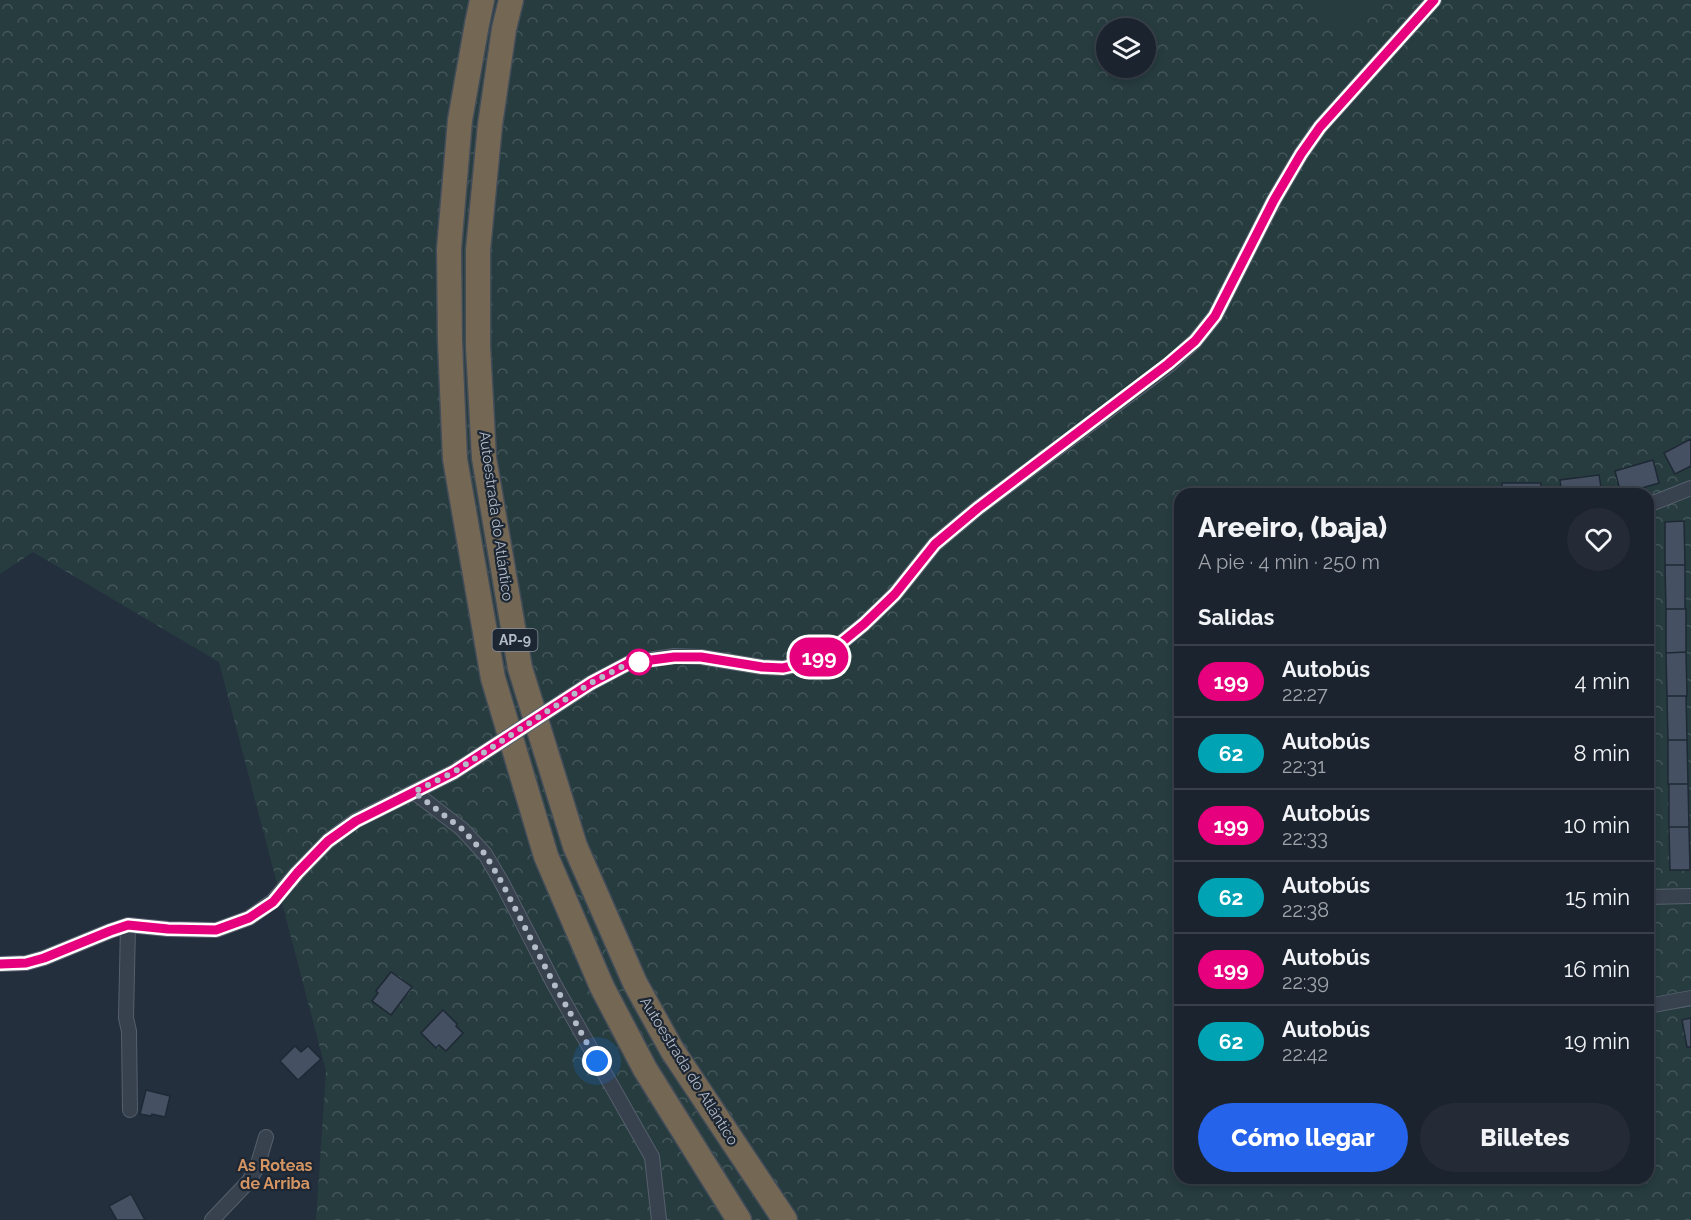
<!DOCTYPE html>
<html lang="es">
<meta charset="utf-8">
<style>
body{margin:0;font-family:Raleway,sans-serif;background:#242b36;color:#f1f3f6;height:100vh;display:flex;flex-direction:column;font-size:22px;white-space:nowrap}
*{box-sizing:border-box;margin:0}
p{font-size:20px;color:#a0a4aa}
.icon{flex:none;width:33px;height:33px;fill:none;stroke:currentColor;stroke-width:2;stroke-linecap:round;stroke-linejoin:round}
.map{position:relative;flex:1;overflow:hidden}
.sheet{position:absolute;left:1174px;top:488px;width:480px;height:696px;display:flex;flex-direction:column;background:#1b232e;border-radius:18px;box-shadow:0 3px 9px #0003,0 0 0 2px #39404a}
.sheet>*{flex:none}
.badge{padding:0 12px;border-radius:20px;font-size:21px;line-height:39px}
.buttons{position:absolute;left:1096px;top:18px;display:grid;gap:12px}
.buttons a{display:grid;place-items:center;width:60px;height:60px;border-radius:50%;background:#1b232e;box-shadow:0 3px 9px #0003,0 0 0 2px #39404a;font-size:30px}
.you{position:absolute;width:30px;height:30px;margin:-15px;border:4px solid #fff;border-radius:50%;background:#1a73e8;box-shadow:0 0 0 9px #1a73e833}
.map>.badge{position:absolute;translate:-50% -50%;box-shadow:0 0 0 3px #fff}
h2{padding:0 24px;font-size:22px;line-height:54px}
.round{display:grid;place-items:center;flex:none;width:63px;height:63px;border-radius:32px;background:#242b36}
.overview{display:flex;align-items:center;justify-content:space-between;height:102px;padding:0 24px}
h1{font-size:28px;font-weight:800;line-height:45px}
.primary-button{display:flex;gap:12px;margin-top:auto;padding:12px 24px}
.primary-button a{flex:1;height:69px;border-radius:36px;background:#2563eb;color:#fff;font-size:24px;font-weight:800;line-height:69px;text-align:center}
.primary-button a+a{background:#242b36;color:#f1f3f6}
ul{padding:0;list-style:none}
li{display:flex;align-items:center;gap:18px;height:72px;padding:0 24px;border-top:2px solid #39404a}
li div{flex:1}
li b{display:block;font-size:22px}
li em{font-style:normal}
li .badge{min-width:66px;font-weight:700;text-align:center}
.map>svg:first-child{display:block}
</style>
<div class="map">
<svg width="1691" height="1220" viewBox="0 0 1691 1220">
<defs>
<pattern id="forest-crowns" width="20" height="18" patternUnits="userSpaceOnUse" patternTransform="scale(1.5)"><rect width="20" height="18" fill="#263c3f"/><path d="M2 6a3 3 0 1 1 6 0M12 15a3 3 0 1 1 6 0" fill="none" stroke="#435659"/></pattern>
</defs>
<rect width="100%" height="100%" fill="#242f3e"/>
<!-- forest -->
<path fill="url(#forest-crowns)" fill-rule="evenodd" d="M0 0H1691V1220H316L326 1071 219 662 33 552 0 574ZM1107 28H1146V68H1107ZM1180 494H1648V1178H1180Z"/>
<!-- park -->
<path fill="#263c3f" d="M1296 0H1374L1346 37Z"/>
<!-- building -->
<path fill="#455162" stroke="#1f2835" stroke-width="1.5" d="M1691 439V466L1675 474 1664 453Z
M1653 460 1659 483 1621 494 1615 471Z
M1599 475 1602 494H1562L1560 480Z
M1502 483H1541V494H1502Z
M1684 521 1685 565H1665V522Z
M1665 565H1685V609H1666Z
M1666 609H1686V652L1666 653Z
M1686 652 1687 696H1667L1666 653Z
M1667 696H1686L1687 740H1668Z
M1668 740H1687L1688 784H1668Z
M1669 784H1688L1689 827H1669Z
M1669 827H1689L1690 870H1670Z
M391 972 412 987 391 1015 372 1001 378 993 376 991Z
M443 1010 457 1024 456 1026 463 1033 446 1051 439 1045 436 1048 421 1033Z
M1691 1018V1047H1687L1682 1020Z
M295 1046 301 1052 308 1046 321 1059 298 1080 280 1061Z
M146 1090 170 1096 165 1117 152 1114 151 1116 140 1114Z
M131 1194 145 1220H117L109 1206Z"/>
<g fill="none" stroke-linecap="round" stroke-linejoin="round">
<defs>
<path id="street" d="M1648 505 1691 488
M591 683 629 663 674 656 701 657 762 667 783 668 810 662 831 651 864 624 895 594 935 544 978 508 1169 365 1195 341 1215 316 1274 200 1301 154 1320 127 1434 0
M414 792 462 829 485 854 501 881 554 984 652 1157 659 1220
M1648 897 1691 896
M128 925 126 1018 129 1031 130 1110
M0 964 26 963 44 958 110 931 128 925 168 929 216 930 249 918 273 901 297 873 328 841 355 821 454 772
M1648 1006 1691 998
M212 1220 249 1181 257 1167 266 1137"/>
<path id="highway" d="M482 0 477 24 460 120 449 249 450 341 455 459 493 678 546 856 602 987 645 1069 739 1220
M511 0 504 29 490 125 478 250V346L484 458 520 668 575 846 635 983 672 1050 785 1220"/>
</defs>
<!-- street casing -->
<use href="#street" stroke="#565f6c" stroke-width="16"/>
<!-- highway casing -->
<use href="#highway" stroke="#434c59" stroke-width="27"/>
<!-- street -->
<use href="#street" stroke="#38414e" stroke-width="14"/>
<!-- highway -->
<use href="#highway" stroke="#746855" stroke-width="24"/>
<defs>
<path id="street-bridge" d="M454 772 591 683"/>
</defs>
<!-- street-bridge casing -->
<use href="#street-bridge" stroke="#565f6c" stroke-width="16" stroke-linecap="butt"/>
<!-- street-bridge -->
<use href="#street-bridge" stroke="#38414e" stroke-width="14"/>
</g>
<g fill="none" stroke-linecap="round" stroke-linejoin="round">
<defs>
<path id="line" d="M0 964 26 963 44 958 110 931 128 925 168 929 216 930 249 918 273 902 297 873 328 841 356 821 454 772 591 683 629 663 674 657H701L762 667 783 668 810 662 831 651 864 624 895 594 935 544 978 508 1168 364 1195 341 1215 316 1274 200 1301 154 1320 127 1434 0"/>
</defs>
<!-- line casing -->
<use href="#line" stroke="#fff" stroke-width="14"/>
<!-- line -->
<use href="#line" stroke="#e6007e" stroke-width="9"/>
<!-- walk -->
<path stroke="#b4bcc9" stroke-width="6" stroke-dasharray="0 10.8" d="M597 1061 554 984 501 881 485 854 462 829 414 792 454 772 591 683 629 663 639 662"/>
</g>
<!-- markers -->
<circle fill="#fff" stroke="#e6007e" stroke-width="3" cx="639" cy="662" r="12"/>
<g text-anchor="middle" stroke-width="4.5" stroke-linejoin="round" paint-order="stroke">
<!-- shield labels -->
<rect fill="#1d2633" stroke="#878f9c" stroke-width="1.5" x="492.5" y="629" width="45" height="22" rx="4.5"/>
<g font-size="14" font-weight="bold" fill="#b4bcc9">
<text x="515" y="645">AP-9</text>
</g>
<!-- street labels -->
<g font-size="15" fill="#b4bcc9" stroke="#1d2633">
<text transform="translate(496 516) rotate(82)" y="5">Autoestrada do Atlántico</text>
<text transform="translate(689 1071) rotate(58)" y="5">Autoestrada do Atlántico</text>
</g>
<!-- neighbourhood labels -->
<g font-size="16" font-weight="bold" fill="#d59563" stroke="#1d2633">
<text x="275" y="1171">As Roteas<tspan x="275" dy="18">de Arriba</tspan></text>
</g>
</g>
</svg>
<div class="buttons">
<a><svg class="icon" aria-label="layers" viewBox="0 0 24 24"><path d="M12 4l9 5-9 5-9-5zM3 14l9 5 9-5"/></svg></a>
</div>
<div class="you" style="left:597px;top:1061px"></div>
<b class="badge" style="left:819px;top:657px;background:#e6007e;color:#fff">199</b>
<section class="sheet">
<div class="overview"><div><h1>Areeiro, (baja)</h1><p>A pie · 4 min · 250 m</p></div><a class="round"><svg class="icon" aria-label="heart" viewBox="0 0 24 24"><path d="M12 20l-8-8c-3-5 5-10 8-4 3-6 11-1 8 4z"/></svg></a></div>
<h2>Salidas</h2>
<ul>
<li><span class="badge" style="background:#e6007e;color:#fff">199</span><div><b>Autobús</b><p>22:27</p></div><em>4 min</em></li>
<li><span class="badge" style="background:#00a3b4;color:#fff">62</span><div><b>Autobús</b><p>22:31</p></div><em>8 min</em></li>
<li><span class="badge" style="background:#e6007e;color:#fff">199</span><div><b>Autobús</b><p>22:33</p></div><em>10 min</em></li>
<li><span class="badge" style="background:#00a3b4;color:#fff">62</span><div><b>Autobús</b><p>22:38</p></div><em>15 min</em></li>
<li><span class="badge" style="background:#e6007e;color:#fff">199</span><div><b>Autobús</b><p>22:39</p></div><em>16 min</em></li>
<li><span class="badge" style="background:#00a3b4;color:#fff">62</span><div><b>Autobús</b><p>22:42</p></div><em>19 min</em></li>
</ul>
<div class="primary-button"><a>Cómo llegar</a><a>Billetes</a></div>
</section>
</div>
